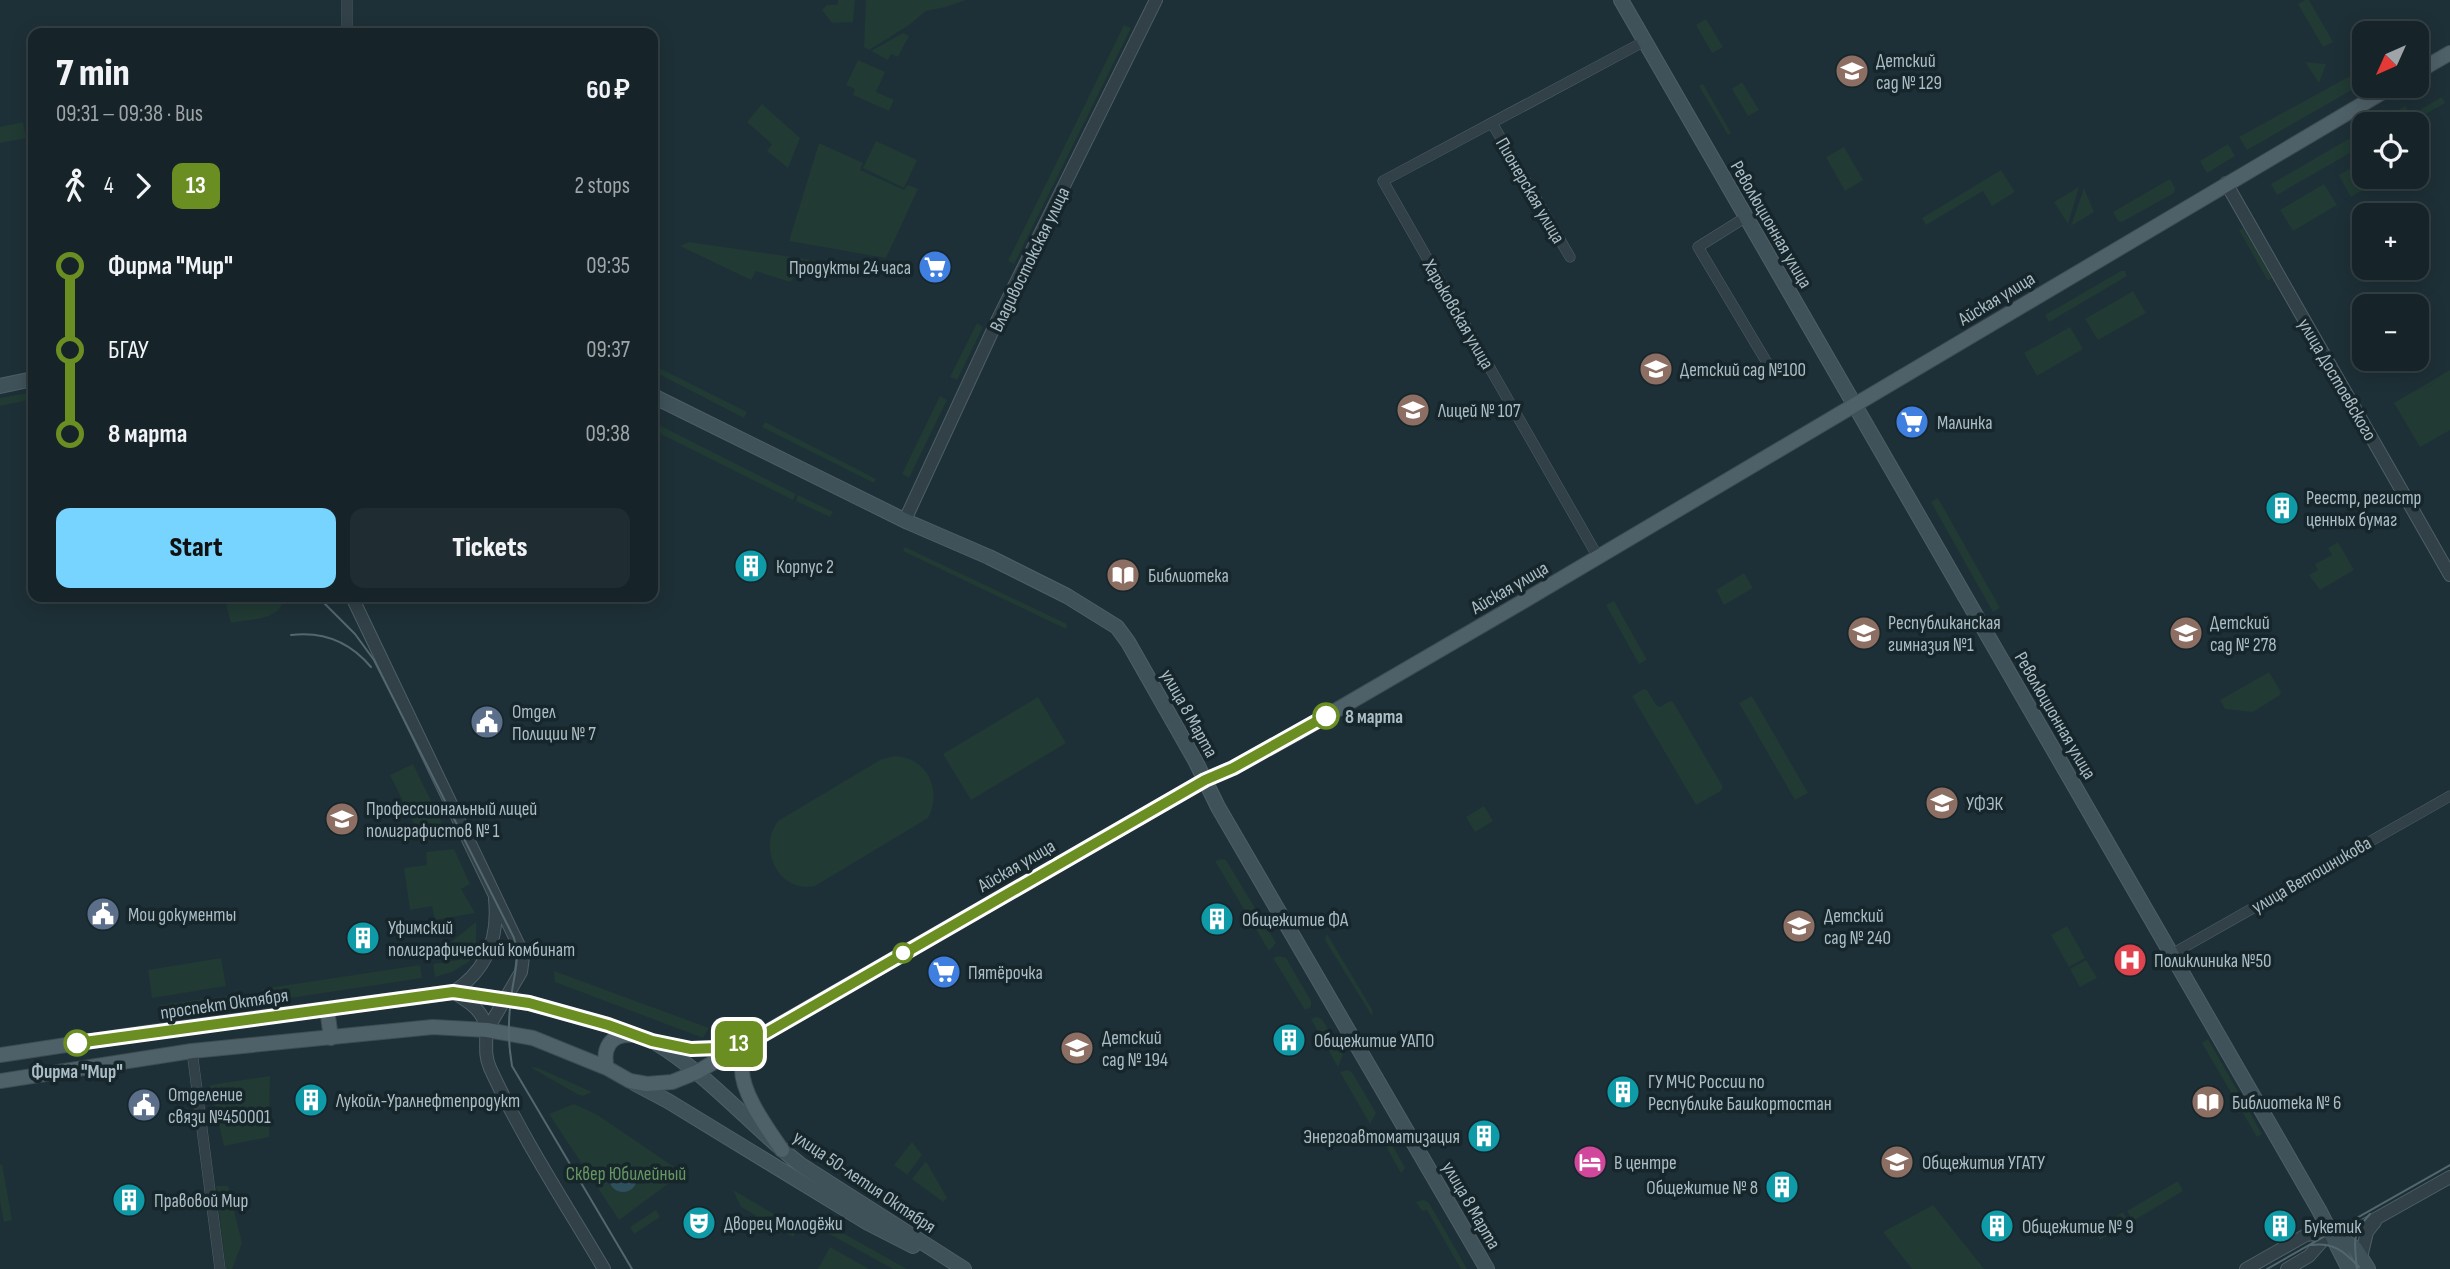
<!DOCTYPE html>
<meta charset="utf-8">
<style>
body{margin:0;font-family:"Sofia Sans Condensed",sans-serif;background:#1f2c31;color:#f1f3f6;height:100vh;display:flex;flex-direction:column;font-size:26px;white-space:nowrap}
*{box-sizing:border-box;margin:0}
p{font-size:23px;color:#9ea4a8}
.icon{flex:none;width:38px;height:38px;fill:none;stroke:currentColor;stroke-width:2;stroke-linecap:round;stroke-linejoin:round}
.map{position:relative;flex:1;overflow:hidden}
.side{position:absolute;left:28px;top:28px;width:630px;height:574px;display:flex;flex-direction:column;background:#162429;border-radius:14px;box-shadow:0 4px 18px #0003,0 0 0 2px #354146}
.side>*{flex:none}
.badge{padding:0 14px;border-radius:10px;font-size:24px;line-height:46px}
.needle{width:46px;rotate:225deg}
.buttons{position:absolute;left:2352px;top:21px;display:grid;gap:14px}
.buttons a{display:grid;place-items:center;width:77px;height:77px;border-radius:14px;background:#162429;box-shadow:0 4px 18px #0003,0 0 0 2px #354146;font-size:35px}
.map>.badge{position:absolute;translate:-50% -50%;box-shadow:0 0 0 4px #fff}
.legs{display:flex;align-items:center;gap:10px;height:77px;padding:0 28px;font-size:23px}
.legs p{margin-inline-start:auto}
.headline{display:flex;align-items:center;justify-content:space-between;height:119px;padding:0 28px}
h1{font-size:38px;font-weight:800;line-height:52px}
.cta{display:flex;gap:14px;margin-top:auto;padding:14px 28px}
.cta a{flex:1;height:80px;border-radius:14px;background:#77d4fe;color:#111;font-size:28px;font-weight:800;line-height:80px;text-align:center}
.cta a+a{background:#1f2c31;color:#f1f3f6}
ul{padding:0 28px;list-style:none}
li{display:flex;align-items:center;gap:24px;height:84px;font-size:26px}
li i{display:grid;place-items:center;width:10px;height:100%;margin:0 9px;background:currentColor}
li i::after{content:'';width:18px;height:18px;margin:-9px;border:5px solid;border-radius:50%;background:#162429}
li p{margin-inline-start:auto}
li:first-child i{background:linear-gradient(#0000 50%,currentColor 0)}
li:last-child i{background:linear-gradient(currentColor 50%,#0000 0)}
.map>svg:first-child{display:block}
</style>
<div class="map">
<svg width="2450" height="1269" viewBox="0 0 2450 1269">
<rect width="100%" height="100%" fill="#1e3037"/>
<!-- green -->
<path fill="#213a34" d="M838 0H855L853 22 832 23 822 10 827 5H837Z
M866 0H966L946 7 926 11 909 25 869 50 864 47Z
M2305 0H2309L2333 42 2323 47 2298 4Z
M1706 19 1723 47 1712 53 1696 25Z
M1124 25 1131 28 1014 264 1008 261Z
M903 33 909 36 898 57 891 54 888 60 871 51Z
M858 60 885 72 876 92 894 100 889 111 853 95 855 89 846 85Z
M2305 62 2326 64 2319 83Z
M2350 76 2354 87 2350 91 2247 150 2239 137Z
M1742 82 1759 110 1748 116 1732 89Z
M1703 84 1731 133 1728 135 1699 86Z
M2442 97 2445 103 2408 124H2403L2396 111 2405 106 2411 115Z
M762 104 800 138 788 168 767 151 772 144 747 122Z
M23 122 26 138 0 143V127Z
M2364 130V145L2277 195 2271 184Z
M876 141 917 160 904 188 863 168Z
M819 143 863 163 860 170 904 190 908 185 918 189 886 258 789 241Z
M2228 144 2235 156 2207 173 2200 161Z
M1844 147 1863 180 1845 191 1826 157Z
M2364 160V177H2386L2351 197 2339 175Z
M2001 170 2015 192 1992 206 1983 191 1926 225 1922 218Z
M2170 179 2175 188 2174 193 2122 222 2118 221 2113 212Z
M2324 184 2337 205 2293 231 2280 210Z
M2079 187 2068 224 2054 202Z
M2084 188 2094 212 2071 226Z
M2243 228 2272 278 2268 281 2239 230Z
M689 242 833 263 815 275 799 272 790 282 756 271 751 280 680 246Z
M2121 271H2125L2127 276 2049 322 2045 315Z
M2133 291 2146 313 2098 340 2085 319Z
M977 323 983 327 957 380 950 377Z
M2070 327 2083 349 2037 376 2024 353Z
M653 365 747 412 744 418 653 371Z
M2450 370V430L2420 447 2394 403Z
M33 392V399L0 406V398Z
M940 396 947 400 909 478 902 474Z
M653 422 796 494 793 500 653 430Z
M765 422 876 479 874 483 762 427Z
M798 495 833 512 830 517 796 501Z
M1938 498 2000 608 1993 612 1931 502Z
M2338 542 2354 570 2320 590 2309 575 2318 570 2315 564 2332 555 2328 548Z
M905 547 1067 624 1066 629 903 551Z
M1744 573 1753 588 1724 605 1716 590Z
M238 597H281C288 619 246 620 231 623L225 600Z
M1614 601 1647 660 1639 664 1606 605Z
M2269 672 2281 692 2280 695 2253 712 2225 709 2220 700Z
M1643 689 1647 690 1656 705 1660 707 1670 701 1673 702 1723 787 1721 791 1696 805 1632 696Z
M1752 696 1808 793 1795 800 1739 703Z
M1038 697 1066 743 971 800 943 754Z
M894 756C927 757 943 790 928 818L815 886C779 894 757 848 778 821L880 760Z
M413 764 445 829 438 832H418L390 775Z
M1484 806 1493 821 1475 832 1466 817Z
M454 849 470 884 461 889 475 913 435 920 432 906 410 910 404 868 427 865 426 852Z
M1221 859 1226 860 1276 943 1269 951 1215 861Z
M476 922V947L435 955Z
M2067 926 2085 958 2069 967 2051 935Z
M1327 934 1373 1011 1372 1016 1325 940Z
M1279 956 1286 958 1311 1001V1007L1305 1010 1273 958Z
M221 958 226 986 152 998 148 970Z
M470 958V961L452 972 435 977 433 964Z
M2086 960 2097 978 2080 987 2070 969Z
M420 965 422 978 264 1002 262 989Z
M554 972V971L709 1028 703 1038 555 982Z
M241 994 243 1006 172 1015 160 1005Z
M1317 1017 1322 1019 1343 1055 1338 1067 1311 1019Z
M2208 1039 2262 1134 2257 1137 2202 1043Z
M530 1067 538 1068 592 1092 583 1096 577 1094Z
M1348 1070 1352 1072 1376 1113 1370 1124 1340 1072Z
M270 1076 269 1137 224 1146 210 1085Z
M574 1104 596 1114 683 1173 619 1220 549 1114Z
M1386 1133 1405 1168 1401 1173 1379 1134Z
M912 1142 922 1155 907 1175 894 1165Z
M926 1161 947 1198 943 1202 912 1179Z
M2 1164 12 1220 4 1222 0 1201V1165Z
M2178 1181 2183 1191 2133 1221 2127 1211Z
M216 1186H228L242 1243 232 1269H226Z
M733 1190 798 1228 793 1237 741 1207Z
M1424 1200 1429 1203 1467 1269H1461L1427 1210 1422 1211 1416 1202Z
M1933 1205 1984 1269H1912L1883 1232Z
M656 1210 660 1217 634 1234 630 1227Z
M2123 1212 2129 1223 2100 1240 2094 1229Z
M816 1218 907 1269H893L813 1225Z
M830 1247 869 1269H818Z"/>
<!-- water -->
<path fill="#2e505d" d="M609 1178a14 14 0 1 1 28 0a14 14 0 1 1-28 0Z"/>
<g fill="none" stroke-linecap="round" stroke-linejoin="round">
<defs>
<path id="minor" d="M347 33V0
M1492 123 1570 257
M1746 217 1698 247 1769 366
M1598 557 1383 181 1645 41
M2172 954 2450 796
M192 1051 220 1269"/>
<path id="tertiary" d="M2226 183 2450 575
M905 520 998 319 1156 0
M352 597 520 948 523 957 521 972 487 1030
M495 899C499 938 486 971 453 992 468 1001 486 1012 486 1031 487 1045 484 1054 490 1068 522 1138 565 1203 604 1269
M2361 1257 2367 1232 2375 1222
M2246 1269 2306 1235 2361 1227 2450 1177
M2287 1269 2309 1256 2331 1231"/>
<path id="secondary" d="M1621 0 2319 1210 2349 1269
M0 386 33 379
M653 396 908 522 989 557 1067 596 1117 627 1128 642 1195 760 1218 807 1487 1269
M656 1043C710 1076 751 1126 801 1165L964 1269
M634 1083 668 1101 868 1223 913 1246
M2332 1232 2355 1248 2368 1269"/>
<path id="primary" d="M2417 72 2450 53
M327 1009 331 1038
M753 1042C749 1049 743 1057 742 1066 740 1092 768 1129 782 1150
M0 1055 145 1033 453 992 529 1003 608 1025 652 1041 691 1049 718 1048 739 1044
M607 1068C602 1049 610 1034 631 1035
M0 1081 192 1051 433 1027 487 1030 533 1038 607 1068 630 1081 647 1084 672 1082 697 1072 1205 780 1233 768 1297 733 1522 602 2393 86"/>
</defs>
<!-- minor casing -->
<use href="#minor" stroke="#4f5f66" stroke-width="11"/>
<!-- tertiary casing -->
<use href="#tertiary" stroke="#4f5f66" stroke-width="14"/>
<!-- secondary casing -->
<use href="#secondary" stroke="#4f5f66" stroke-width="16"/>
<!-- primary casing -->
<use href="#primary" stroke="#3e4d54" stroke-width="16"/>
<!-- minor -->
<use href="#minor" stroke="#314147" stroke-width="10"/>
<!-- tertiary -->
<use href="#tertiary" stroke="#314147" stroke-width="12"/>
<!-- secondary -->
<use href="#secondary" stroke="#3f525a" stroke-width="14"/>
<!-- primary -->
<use href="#primary" stroke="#4f6168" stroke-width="14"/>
<!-- tram -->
<path stroke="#53676f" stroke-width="2" d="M318 597 355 634 374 660 514 938C521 959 513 977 511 999 508 1021 508 1043 512 1066L632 1269
M291 635C324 631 350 642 371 667
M2311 1245C2333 1242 2344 1251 2359 1267
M2267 1269 2450 1165
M2357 1269C2355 1244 2350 1235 2370 1214"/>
</g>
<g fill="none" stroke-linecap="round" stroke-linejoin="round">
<defs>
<path id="line-1" d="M77 1043 453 992 529 1003 608 1025 652 1041 691 1049 718 1048 754 1040 1205 780 1233 768 1326 716"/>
</defs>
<!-- line-1 casing -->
<use href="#line-1" stroke="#fff" stroke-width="16"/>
<!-- line-1 -->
<use href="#line-1" stroke="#6b8e23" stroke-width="10"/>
</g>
<!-- icons -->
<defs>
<symbol id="school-disc" viewBox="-11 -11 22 22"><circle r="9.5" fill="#8d6e63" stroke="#17262b"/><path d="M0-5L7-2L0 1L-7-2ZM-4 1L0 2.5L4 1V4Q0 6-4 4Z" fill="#fff"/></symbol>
<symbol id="supermarket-disc" viewBox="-11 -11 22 22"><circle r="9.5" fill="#3f7fe0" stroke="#17262b"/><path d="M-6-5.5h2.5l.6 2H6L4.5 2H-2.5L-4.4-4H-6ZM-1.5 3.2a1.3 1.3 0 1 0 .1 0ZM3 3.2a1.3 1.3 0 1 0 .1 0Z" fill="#fff"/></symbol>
<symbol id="building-disc" viewBox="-11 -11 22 22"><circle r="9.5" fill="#0f9aa8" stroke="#17262b"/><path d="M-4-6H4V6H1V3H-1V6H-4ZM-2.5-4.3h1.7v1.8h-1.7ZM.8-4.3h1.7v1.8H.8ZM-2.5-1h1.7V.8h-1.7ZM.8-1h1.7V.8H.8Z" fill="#fff"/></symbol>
<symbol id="library-disc" viewBox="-11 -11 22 22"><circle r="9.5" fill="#8d6e63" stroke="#17262b"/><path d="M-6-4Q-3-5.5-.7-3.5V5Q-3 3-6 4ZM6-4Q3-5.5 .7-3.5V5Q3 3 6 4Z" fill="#fff"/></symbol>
<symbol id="civic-disc" viewBox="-11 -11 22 22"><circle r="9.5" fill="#5c6f8a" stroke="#17262b"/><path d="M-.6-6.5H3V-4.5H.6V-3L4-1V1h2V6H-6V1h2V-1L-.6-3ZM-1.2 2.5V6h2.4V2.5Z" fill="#fff"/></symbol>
<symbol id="university-disc" viewBox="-11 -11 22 22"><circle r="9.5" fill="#8d6e63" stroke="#17262b"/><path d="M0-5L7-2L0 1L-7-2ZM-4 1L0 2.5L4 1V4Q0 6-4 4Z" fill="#fff"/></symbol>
<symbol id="hospital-disc" viewBox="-11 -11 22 22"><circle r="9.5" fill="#e0444e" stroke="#17262b"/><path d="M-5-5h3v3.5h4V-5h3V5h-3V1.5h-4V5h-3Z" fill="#fff"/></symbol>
<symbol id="hotel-disc" viewBox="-11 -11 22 22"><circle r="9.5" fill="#d1479c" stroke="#17262b"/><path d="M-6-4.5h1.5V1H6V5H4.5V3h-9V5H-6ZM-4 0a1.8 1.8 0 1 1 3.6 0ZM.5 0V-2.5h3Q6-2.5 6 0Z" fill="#fff"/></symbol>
<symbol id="theatre-disc" viewBox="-11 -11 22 22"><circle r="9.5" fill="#0f9aa8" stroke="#17262b"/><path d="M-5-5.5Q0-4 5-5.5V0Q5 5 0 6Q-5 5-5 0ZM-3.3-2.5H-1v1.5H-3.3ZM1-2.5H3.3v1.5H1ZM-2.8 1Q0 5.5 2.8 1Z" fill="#fff"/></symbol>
</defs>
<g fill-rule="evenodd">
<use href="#school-disc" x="1833" y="52" width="38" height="38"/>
<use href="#supermarket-disc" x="916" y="248" width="38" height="38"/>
<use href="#school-disc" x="1637" y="350" width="38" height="38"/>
<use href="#school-disc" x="1394" y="391" width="38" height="38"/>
<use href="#supermarket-disc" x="1893" y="403" width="38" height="38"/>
<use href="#building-disc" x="2263" y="489" width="38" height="38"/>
<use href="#building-disc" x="732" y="547" width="38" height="38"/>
<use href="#library-disc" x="1104" y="556" width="38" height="38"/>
<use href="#school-disc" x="1845" y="614" width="38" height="38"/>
<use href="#school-disc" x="2167" y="614" width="38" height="38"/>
<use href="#civic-disc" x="468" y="703" width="38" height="38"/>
<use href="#university-disc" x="1923" y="784" width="38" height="38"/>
<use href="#university-disc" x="323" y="800" width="38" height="38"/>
<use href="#civic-disc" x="84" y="895" width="38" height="38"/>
<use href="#building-disc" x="1198" y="900" width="38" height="38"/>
<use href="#school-disc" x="1780" y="907" width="38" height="38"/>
<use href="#building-disc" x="344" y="919" width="38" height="38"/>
<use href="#hospital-disc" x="2111" y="941" width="38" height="38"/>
<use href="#supermarket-disc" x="925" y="953" width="38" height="38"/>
<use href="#building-disc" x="1270" y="1021" width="38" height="38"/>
<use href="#school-disc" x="1058" y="1029" width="38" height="38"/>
<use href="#building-disc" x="1604" y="1073" width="38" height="38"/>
<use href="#building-disc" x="292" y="1081" width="38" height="38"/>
<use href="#library-disc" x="2189" y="1083" width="38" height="38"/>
<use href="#civic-disc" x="125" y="1086" width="38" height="38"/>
<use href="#building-disc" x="1465" y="1117" width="38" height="38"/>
<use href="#hotel-disc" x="1571" y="1143" width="38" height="38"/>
<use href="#university-disc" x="1878" y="1143" width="38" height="38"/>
<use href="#building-disc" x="1763" y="1168" width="38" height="38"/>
<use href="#building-disc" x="110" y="1181" width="38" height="38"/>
<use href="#theatre-disc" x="680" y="1204" width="38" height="38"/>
<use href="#building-disc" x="1978" y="1207" width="38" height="38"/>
<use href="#building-disc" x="2261" y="1207" width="38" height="38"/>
</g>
<!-- markers -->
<g fill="#fff" stroke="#6b8e23" stroke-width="3.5">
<circle cx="1326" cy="716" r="12"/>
<circle cx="903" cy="953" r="9"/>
<circle cx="77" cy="1043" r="12"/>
</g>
<g text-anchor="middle" stroke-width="7" stroke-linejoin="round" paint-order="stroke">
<!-- poi labels -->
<g font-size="19" fill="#abbdc5" stroke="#17262b" text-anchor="start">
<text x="1876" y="67">Детский<tspan x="1876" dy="22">сад № 129</tspan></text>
<text x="911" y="274" text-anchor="end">Продукты 24 часа</text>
<text x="1680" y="376">Детский сад №100</text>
<text x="1438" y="417">Лицей № 107</text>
<text x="1937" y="429">Малинка</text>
<text x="2306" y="504">Реестр, регистр<tspan x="2306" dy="22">ценных бумаг</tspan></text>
<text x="776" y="573">Корпус 2</text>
<text x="1148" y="582">Библиотека</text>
<text x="1888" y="629">Республиканская<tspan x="1888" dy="22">гимназия №1</tspan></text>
<text x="2210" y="629">Детский<tspan x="2210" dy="22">сад № 278</tspan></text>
<text x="512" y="718">Отдел<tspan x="512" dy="22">Полиции № 7</tspan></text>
<text x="1966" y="810">УФЭК</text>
<text x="366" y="815">Профессиональный лицей<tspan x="366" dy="22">полиграфистов № 1</tspan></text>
<text x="128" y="921">Мои документы</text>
<text x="1824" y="922">Детский<tspan x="1824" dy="22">сад № 240</tspan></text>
<text x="1242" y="926">Общежитие ФА</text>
<text x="388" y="934">Уфимский<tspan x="388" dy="22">полиграфический комбинат</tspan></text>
<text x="2154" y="967">Поликлиника №50</text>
<text x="968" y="979">Пятёрочка</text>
<text x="1102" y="1044">Детский<tspan x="1102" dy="22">сад № 194</tspan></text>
<text x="1314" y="1047">Общежитие УАПО</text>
<text x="1648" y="1088">ГУ МЧС России по<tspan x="1648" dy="22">Республике Башкортостан</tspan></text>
<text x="168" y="1101">Отделение<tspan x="168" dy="22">связи №450001</tspan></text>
<text x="336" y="1107">Лукойл-Уралнефтепродукт</text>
<text x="2232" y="1109">Библиотека № 6</text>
<text x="1460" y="1143" text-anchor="end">Энергоавтоматизация</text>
<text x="1614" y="1169">В центре</text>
<text x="1922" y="1169">Общежития УГАТУ</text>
<text x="1758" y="1194" text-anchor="end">Общежитие № 8</text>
<text x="154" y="1207">Правовой Мир</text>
<text x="724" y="1230">Дворец Молодёжи</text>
<text x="2022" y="1233">Общежитие № 9</text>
<text x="2304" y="1233">Букетик</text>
</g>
<!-- street labels -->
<g font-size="19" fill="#abbdc5" stroke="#17262b">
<text transform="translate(1531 190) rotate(60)" y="7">Пионерская улица</text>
<text transform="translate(1772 224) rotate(60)" y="7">Революционная улица</text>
<text transform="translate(1029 259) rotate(-64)" y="7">Владивостокская улица</text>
<text transform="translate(1996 298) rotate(-31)" y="7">Айская улица</text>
<text transform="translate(1459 314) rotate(60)" y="7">Харьковская улица</text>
<text transform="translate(2338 379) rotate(60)" y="7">улица Достоевского</text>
<text transform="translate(1509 587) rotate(-30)" y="7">Айская улица</text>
<text transform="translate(1190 713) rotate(61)" y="7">улица 8 Марта</text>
<text transform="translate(2056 715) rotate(60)" y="7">Революционная улица</text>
<text transform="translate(1016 865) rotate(-30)" y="7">Айская улица</text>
<text transform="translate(2311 874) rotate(-30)" y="7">улица Ветошникова</text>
<text transform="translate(224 1003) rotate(-8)" y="7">проспект Октября</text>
<text transform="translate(865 1181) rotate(34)" y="7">улица 50-летия Октября</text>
<text transform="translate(1472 1205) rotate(60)" y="7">улица 8 Марта</text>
</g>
<!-- stop labels -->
<g font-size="19" font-weight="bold" fill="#abbdc5" stroke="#17262b" text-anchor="start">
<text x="1345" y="723">8 марта</text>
<text x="77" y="1078" text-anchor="middle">Фирма "Мир"</text>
</g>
<!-- park labels -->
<g font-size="19" fill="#669662" stroke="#17262b">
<text x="626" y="1180">Сквер Юбилейный</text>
</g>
</g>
</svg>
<div class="buttons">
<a><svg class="needle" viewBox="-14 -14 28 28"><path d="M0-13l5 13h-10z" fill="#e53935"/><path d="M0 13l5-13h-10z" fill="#9ea4a8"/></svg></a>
<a><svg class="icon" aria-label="locate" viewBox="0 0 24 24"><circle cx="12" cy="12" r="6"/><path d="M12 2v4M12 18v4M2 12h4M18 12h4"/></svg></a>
<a>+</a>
<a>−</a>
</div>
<b class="badge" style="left:739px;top:1044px;background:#6b8e23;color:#fff">13</b>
<section class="side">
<div class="headline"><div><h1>7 min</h1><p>09:31 – 09:38 · Bus</p></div><b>60 ₽</b></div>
<div class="legs"><svg class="icon" aria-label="walk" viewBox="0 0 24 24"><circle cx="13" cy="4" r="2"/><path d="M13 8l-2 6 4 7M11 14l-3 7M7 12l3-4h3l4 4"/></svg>4<svg class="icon" aria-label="forward" viewBox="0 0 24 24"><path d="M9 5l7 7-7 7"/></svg><b class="badge" style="background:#6b8e23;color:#fff">13</b><p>2 stops</p></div>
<ul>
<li><i style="color:#6b8e23"></i><b>Фирма &quot;Мир&quot;</b><p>09:35</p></li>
<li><i style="color:#6b8e23"></i><span>БГАУ</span><p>09:37</p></li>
<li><i style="color:#6b8e23"></i><b>8 марта</b><p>09:38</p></li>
</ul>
<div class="cta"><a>Start</a><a>Tickets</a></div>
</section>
</div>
